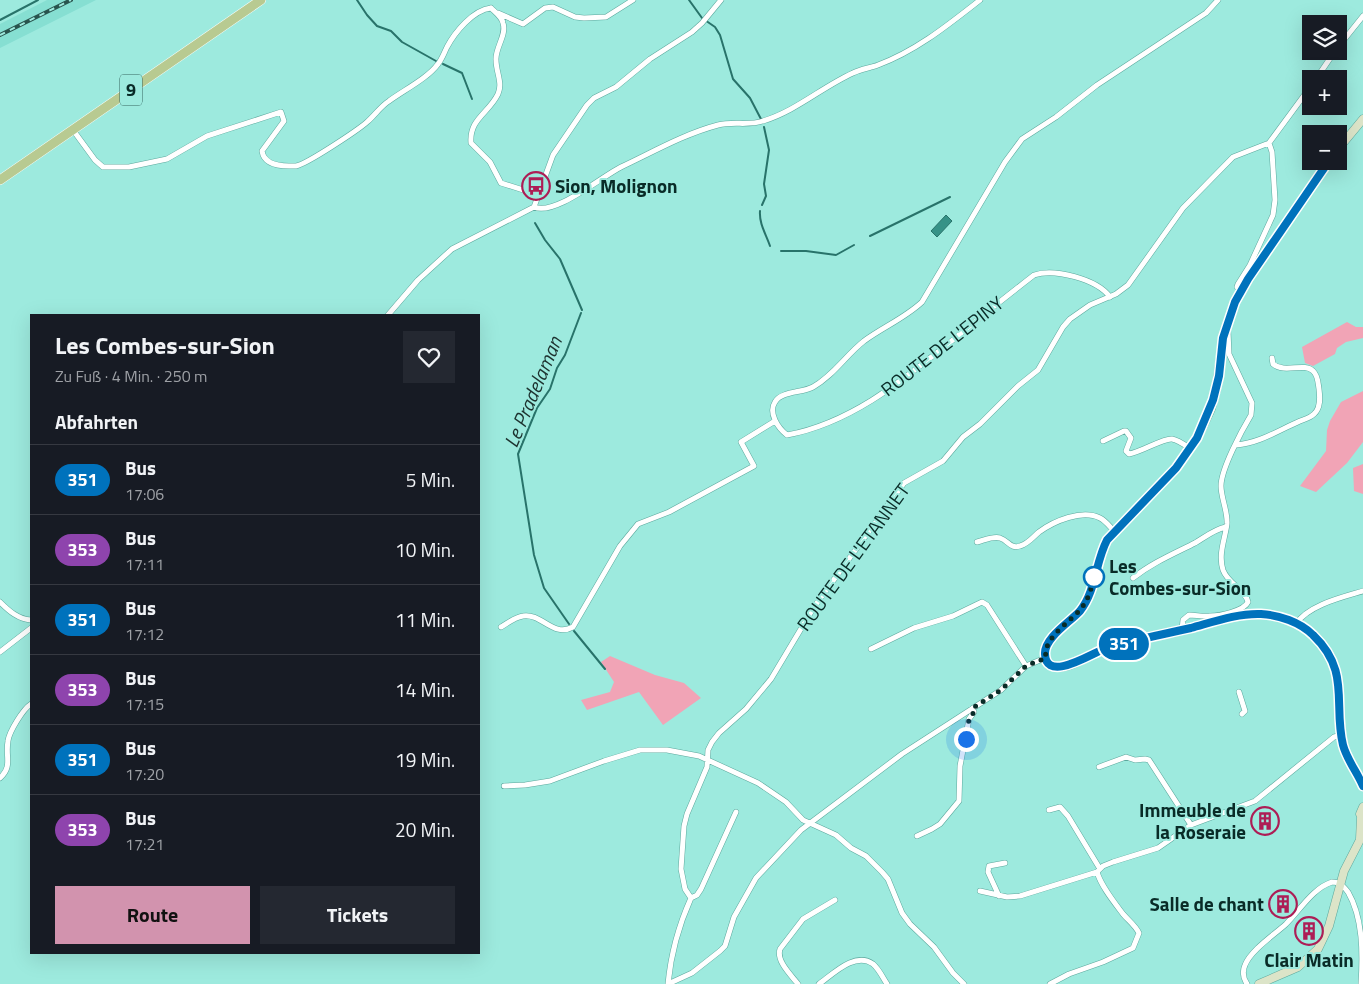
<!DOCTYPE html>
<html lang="de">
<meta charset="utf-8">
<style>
body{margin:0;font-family:"Titillium Web",sans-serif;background:#242831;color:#f1f3f6;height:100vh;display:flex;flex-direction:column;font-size:19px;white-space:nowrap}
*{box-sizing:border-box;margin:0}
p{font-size:16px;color:#9ea1a6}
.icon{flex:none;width:28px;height:28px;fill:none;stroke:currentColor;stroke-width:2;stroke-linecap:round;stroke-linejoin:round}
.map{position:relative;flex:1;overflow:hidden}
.details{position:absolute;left:30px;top:314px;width:450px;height:640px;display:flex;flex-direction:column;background:#171b24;border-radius:0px;box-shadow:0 5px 20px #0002}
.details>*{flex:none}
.badge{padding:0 10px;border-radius:16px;font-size:18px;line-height:32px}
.tools{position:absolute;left:1302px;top:15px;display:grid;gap:10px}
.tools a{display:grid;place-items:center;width:45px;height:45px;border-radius:0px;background:#171b24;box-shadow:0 5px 20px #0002;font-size:25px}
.you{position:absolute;width:25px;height:25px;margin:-12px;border:4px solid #fff;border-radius:50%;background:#1a73e8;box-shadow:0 0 0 8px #1a73e833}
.map>.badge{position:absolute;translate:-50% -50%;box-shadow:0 0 0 2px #fff}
h2{padding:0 25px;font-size:19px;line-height:45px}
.round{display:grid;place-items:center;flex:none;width:52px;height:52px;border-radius:0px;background:#242831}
.overview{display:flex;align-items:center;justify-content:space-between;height:85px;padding:0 25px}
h1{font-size:24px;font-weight:700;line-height:38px}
.cta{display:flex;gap:10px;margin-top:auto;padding:10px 25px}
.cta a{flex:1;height:58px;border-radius:0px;background:#d293ae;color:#111;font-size:20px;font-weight:700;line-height:58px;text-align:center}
.cta a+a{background:#242831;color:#f1f3f6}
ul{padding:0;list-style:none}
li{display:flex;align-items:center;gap:15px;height:70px;padding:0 25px;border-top:1px solid #363941}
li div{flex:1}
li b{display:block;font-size:19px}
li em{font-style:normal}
li .badge{min-width:55px;font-weight:700;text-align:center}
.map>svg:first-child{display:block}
</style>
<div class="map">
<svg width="1363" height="984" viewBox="0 0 1363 984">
<rect width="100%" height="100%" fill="#9deade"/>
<!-- built -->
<path fill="#86dfd2" d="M47 0H96L0 48V24Z"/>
<!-- green -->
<path fill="#f1a4b6" d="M1347 322 1356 327H1363V338L1346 342 1337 348 1335 354 1313 366 1305 363 1302 347Z
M1363 391V442L1347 463 1316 492 1300 486 1326 451 1327 430 1330 421 1341 402Z
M1363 464V494L1354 491 1353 468Z
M610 656 655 675 684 683 701 698 663 725 639 692 587 710 581 700 610 692 614 682 601 662Z"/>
<!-- water -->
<path fill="#369287" stroke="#28736a" d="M946 215 952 221 937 237 931 231Z"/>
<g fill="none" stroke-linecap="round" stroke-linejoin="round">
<!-- stream -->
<path stroke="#28736a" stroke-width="2" d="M357 0 367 15 377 26 391 31 402 42 436 61
M689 0 702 18 715 27 720 35 733 79 750 98 762 121
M0 20 38 0
M443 64 462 73 472 99
M762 205 766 196 764 184 769 150 764 127
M760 211C759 224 766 234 770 246
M535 223 545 240 560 259 582 310
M870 236 950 197
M781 251H806L836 255 854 245
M569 624 544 588 534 555 518 454 537 408 550 389 557 368 565 355 581 313
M574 631 605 669"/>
<defs>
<path id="street" d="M491 8C495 12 502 17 503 23 507 35 495 48 496 60 496 72 503 83 498 94 489 113 469 119 471 143L490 162 501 183 539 195
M498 13 523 24 545 8 553 7 575 17 584 18 606 17 633 0
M1339 46 1363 16
M1316 79 1335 51
M73 130 95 160 103 167H129L167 159 207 136 281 112 284 121 262 151C264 164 277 166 289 166 291 166 294 166 296 166 307 164 358 130 367 122 375 115 381 106 389 101 404 90 428 78 438 64 442 59 444 53 447 47 455 32 473 10 491 8
M534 207C555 216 601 177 621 167 653 152 684 134 718 125 733 121 749 126 763 121 796 111 822 87 853 73 861 69 870 68 878 65 916 51 948 25 980 0
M1241 291 1237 287 1238 284 1250 265 1273 215 1275 200 1272 152 1269 143
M1110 297C1097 279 1054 268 1034 275 1007 296 980 317 954 339 904 379 852 423 787 435 778 428 768 413 775 402 781 391 802 393 813 387 834 375 846 355 864 341 883 327 905 318 922 302L1005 162 1022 139 1056 117 1097 85 1206 13 1218 0
M388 315 418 280 452 249 534 207 553 155 587 105 594 98 616 87 650 59 692 32 702 23 721 0
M1103 441 1124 431H1126L1131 438 1126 451 1129 454C1142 452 1163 438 1172 439 1178 440 1185 445 1191 449
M1236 445C1260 443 1279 430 1300 421 1305 419 1310 418 1314 414 1321 408 1320 397 1319 389 1318 383 1318 375 1313 371 1304 362 1285 374 1273 364L1272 358
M977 542C985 540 993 536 1000 538 1009 541 1010 549 1020 546 1028 544 1033 537 1039 532 1054 521 1082 509 1100 518 1106 521 1110 527 1114 531
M1133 578C1152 563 1173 554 1195 543 1205 537 1215 529 1226 527
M0 602C9 611 18 619 31 620
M1296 624C1308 605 1343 597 1363 591
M501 627C508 623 515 617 523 616 542 613 553 638 573 627L620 546 638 524 669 512 754 466 741 442 775 421
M1182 630 1183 620 1189 615C1196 615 1203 617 1210 616 1220 616 1244 611 1248 602 1246 590 1228 584 1223 570 1218 554 1225 539 1227 524 1228 512 1221 498 1221 486 1221 469 1242 430 1251 415L1252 403 1229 354 1228 331 1225 329
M871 649 914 628 953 616 982 602 987 605 1026 666
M0 652 31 628
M1045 658 1026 666 1001 690 902 754 801 830 756 878 734 917 725 946 720 951 692 973 668 984C671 952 678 927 691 898L685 889 681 869 684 826 687 814 707 767 708 750 712 742 719 733 746 709 771 679 814 607 904 483 943 461 963 437 980 424 1018 386 1038 370 1063 327 1070 319 1090 305 1116 294 1128 285 1183 208 1233 157 1269 143 1311 86
M1239 692 1245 711 1242 714
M1099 767 1126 757 1135 760 1145 759 1149 760 1191 825
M0 778C13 766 5 757 8 741 9 732 23 709 31 704
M504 786 525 785 550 781 604 761 640 750H667L699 756 758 783 786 802 803 820 836 835 851 848 866 856 882 872 888 879 902 913 910 924 934 947 953 973 964 984
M1049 810 1060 807 1068 816 1100 869
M917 836 932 829 940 824 959 801 960 766 969 719 974 712 973 708
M980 891 1007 897 1020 896 1097 872
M999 896 988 872 989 866 1005 863
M691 898 697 895 701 889 736 812
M798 984C791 975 776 961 780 949L803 919 835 900
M819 984C833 974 855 951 873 964 879 969 883 978 887 984
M1050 984 1069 974 1103 962 1133 948 1139 933C1135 925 1129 921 1123 914 1114 902 1101 886 1097 872L1103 866 1113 862 1158 848 1191 825 1255 801 1334 737 1342 735
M1247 984C1243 978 1242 972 1245 965 1251 950 1274 935 1286 924 1300 910 1313 888 1332 882 1340 882 1343 886 1348 892 1363 918 1363 953 1361 984"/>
<path id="secondary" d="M1339 148 1363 119
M1329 161 1248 279 1235 302 1223 338 1216 391 1211 409 1197 439 1176 468 1107 540C1096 562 1096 588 1082 608 1073 620 1047 636 1045 650 1044 655 1046 660 1050 664 1063 675 1089 655 1102 650 1131 641 1161 635 1191 628 1213 622 1238 613 1261 614 1279 615 1300 622 1313 635 1350 670 1333 704 1343 745 1347 760 1357 772 1363 786
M1363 807 1360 814 1363 821
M1360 839 1361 818
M1259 984 1298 967 1318 949 1329 926 1344 871 1363 834"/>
<path id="primary" d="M0 180 261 0"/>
</defs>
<!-- street casing -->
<use href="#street" stroke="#5ca89d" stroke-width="6"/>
<!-- secondary casing -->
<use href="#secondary" stroke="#5ca89d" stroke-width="9"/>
<!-- primary casing -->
<use href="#primary" stroke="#fff" stroke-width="10"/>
<!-- street -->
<use href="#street" stroke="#fff" stroke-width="5"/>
<!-- secondary -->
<use href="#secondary" stroke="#dce4c8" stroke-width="8"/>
<!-- primary -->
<use href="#primary" stroke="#b8ca91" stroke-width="9"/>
<defs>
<path id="rail" d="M0 35 71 0"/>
</defs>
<!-- rail casing -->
<use href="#rail" stroke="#29544e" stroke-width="4"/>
<!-- rail -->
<use href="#rail" stroke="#9deade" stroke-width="2" stroke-dasharray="5.5" stroke-linecap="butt"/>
</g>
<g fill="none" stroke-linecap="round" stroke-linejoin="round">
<defs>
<path id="line" d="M1329 161 1248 279 1235 302 1223 338 1219 376 1213 400 1197 438 1176 468 1107 540C1095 563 1096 591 1080 611 1070 622 1044 638 1045 654 1046 683 1091 654 1102 650 1131 640 1161 635 1191 628 1213 622 1238 613 1261 614 1279 615 1300 622 1313 635 1351 671 1333 704 1343 745 1347 760 1357 772 1363 786"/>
</defs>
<!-- line casing -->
<use href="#line" stroke="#fff" stroke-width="11"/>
<!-- line -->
<use href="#line" stroke="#0072bc" stroke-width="8"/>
<!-- walk -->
<path stroke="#092b27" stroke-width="5" stroke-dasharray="0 9" d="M966 739 969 719 974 712 973 708 1001 690 1026 666 1046 658C1042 637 1072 622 1083 606 1090 596 1092 585 1095 574L1094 577"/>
</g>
<!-- icons -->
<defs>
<symbol id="bus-ring" viewBox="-11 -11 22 22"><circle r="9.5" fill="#9deade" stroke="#ad1d55" stroke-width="1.5"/><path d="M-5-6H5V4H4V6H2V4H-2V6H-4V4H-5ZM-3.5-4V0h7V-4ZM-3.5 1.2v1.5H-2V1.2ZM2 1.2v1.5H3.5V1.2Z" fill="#ad1d55"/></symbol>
<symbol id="building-ring" viewBox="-11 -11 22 22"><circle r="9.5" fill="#9deade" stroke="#ad1d55" stroke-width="1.5"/><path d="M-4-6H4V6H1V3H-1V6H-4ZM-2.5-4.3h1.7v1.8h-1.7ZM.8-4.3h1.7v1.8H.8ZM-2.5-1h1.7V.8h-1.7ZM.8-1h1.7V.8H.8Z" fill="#ad1d55"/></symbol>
</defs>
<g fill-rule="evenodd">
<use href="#bus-ring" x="520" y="170" width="32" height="32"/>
<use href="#building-ring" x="1249" y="805" width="32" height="32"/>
<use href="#building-ring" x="1267" y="888" width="32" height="32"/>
<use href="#building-ring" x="1293" y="915" width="32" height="32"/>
</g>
<!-- markers -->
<circle fill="#fff" stroke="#0072bc" stroke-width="2.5" cx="1094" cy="577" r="10"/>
<g text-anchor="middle" stroke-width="4" stroke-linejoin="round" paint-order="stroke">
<!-- shield labels -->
<rect fill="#9deade" stroke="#35645e" stroke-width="1" x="120" y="74.5" width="22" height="31" rx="4"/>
<g font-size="18" font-weight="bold" fill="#092b27">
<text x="131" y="96">9</text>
</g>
<!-- poi labels -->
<g font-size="19" font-weight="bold" fill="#092b27" stroke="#9deade" text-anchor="end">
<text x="555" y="193" text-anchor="start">Sion, Molignon</text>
<text x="1246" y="817">Immeuble de<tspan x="1246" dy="22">la Roseraie</tspan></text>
<text x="1264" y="911">Salle de chant</text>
<text x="1309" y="967" text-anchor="middle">Clair Matin</text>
</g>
<!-- street labels -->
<g font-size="19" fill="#092b27" stroke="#9deade">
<text transform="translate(942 346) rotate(-38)" y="7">ROUTE DE L'EPINY</text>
<text transform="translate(853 557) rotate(-54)" y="7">ROUTE DE L'ETANNET</text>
</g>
<!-- stop labels -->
<g font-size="19" font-weight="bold" fill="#092b27" stroke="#9deade" text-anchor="start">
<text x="1109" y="573">Les<tspan x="1109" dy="22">Combes-sur-Sion</tspan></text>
</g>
<!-- water labels -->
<g font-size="20" font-style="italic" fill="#1d322f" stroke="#9deade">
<text transform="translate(533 392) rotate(-67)" y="7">Le Pradelaman</text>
</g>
</g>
</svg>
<div class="tools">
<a><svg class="icon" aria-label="layers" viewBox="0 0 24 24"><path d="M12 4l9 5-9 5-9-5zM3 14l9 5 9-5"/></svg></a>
<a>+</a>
<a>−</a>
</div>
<div class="you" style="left:966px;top:739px"></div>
<b class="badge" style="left:1124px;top:644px;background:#0072bc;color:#fff">351</b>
<section class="details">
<div class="overview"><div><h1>Les Combes-sur-Sion</h1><p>Zu Fuß · 4 Min. · 250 m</p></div><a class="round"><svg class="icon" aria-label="heart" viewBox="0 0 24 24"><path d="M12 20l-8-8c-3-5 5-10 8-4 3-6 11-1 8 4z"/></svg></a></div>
<h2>Abfahrten</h2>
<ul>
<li><span class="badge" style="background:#0072bc;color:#fff">351</span><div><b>Bus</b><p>17:06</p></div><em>5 Min.</em></li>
<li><span class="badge" style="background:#8e44ad;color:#fff">353</span><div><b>Bus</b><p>17:11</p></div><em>10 Min.</em></li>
<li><span class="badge" style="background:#0072bc;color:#fff">351</span><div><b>Bus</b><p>17:12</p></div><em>11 Min.</em></li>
<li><span class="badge" style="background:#8e44ad;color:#fff">353</span><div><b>Bus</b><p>17:15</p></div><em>14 Min.</em></li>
<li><span class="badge" style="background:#0072bc;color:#fff">351</span><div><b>Bus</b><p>17:20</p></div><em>19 Min.</em></li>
<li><span class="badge" style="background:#8e44ad;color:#fff">353</span><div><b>Bus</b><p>17:21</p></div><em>20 Min.</em></li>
</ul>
<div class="cta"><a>Route</a><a>Tickets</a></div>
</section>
</div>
